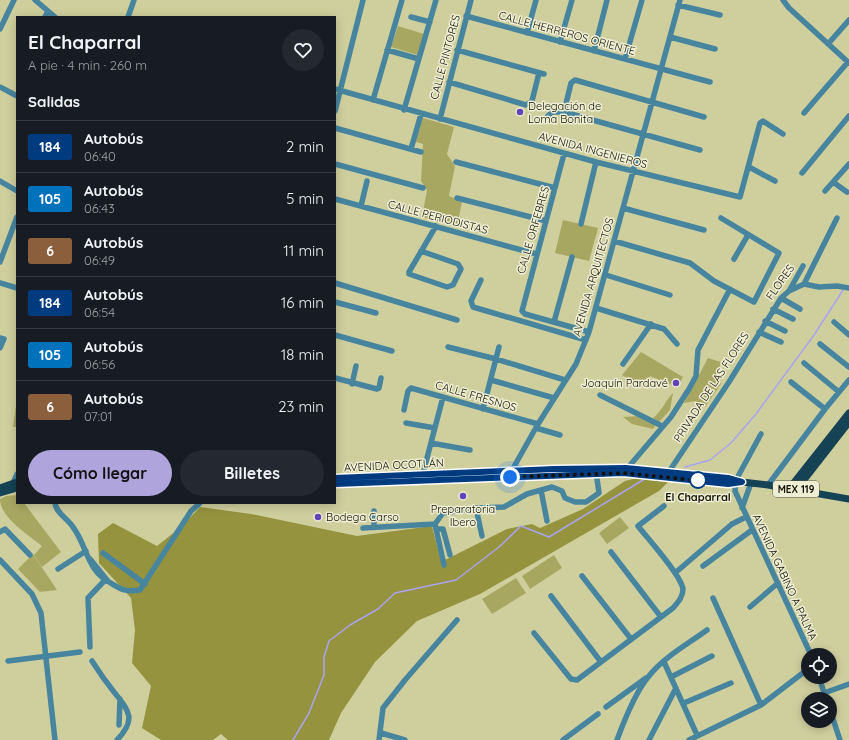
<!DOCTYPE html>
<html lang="es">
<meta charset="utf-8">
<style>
body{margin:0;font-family:Quicksand,sans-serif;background:#242831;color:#f1f3f6;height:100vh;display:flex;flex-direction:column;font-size:15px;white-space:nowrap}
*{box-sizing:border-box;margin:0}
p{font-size:13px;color:#9ea1a6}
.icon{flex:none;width:22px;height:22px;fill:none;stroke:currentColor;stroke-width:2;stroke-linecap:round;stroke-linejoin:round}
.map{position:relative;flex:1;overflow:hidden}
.panel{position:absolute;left:16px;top:16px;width:320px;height:488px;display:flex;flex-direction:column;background:#171b24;border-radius:0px;box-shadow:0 2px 10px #0003}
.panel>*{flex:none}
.badge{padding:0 8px;border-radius:3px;font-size:14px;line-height:26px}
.fabs{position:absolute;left:801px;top:648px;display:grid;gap:8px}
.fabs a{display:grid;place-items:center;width:36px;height:36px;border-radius:50%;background:#171b24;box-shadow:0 2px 10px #0003;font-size:20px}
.you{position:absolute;width:20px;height:20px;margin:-10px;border:3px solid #fff;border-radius:50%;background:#1a73e8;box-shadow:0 0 0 6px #1a73e833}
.map>.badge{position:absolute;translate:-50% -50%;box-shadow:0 0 0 2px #fff}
h2{padding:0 12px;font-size:15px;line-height:36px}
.round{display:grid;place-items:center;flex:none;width:42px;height:42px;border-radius:21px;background:#242831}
.overview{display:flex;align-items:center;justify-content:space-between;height:68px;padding:0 12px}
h1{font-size:19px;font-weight:700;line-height:30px}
.button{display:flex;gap:8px;margin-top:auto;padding:8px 12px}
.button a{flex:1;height:46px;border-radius:24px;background:#afa4db;color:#111;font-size:16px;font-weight:700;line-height:46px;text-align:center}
.button a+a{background:#242831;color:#f1f3f6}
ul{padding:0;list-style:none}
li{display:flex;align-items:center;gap:12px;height:52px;padding:0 12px;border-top:1px solid #363941}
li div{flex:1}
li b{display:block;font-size:15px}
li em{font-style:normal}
li .badge{min-width:44px;font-weight:700;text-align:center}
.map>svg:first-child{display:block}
</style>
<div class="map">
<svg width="849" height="740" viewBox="0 0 849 740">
<rect width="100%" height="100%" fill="#cfcf9e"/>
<!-- green -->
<path fill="#a8a762" d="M398 26 424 34 418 55 391 47Z
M420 117 454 127 447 154 455 166 449 196 462 202 457 226 422 217 427 190 421 181 423 144 416 142Z
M563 220 598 228 589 261 555 253Z
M641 352 683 377 677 387 650 376 645 388 622 375Z
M708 358 721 362 717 375 721 384 705 407 695 401 684 403Z
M673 393 670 410 659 422 653 418C662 411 665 401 673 393Z
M17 399V427H13Z
M639 416 656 425 653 429 632 424 623 417Z
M17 495V503H24L61 552 42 567 34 555 42 546C28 535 0 517 0 499L6 496Z
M620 517 629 528 607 544 599 533Z
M33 554 57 590 40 592 18 569Z
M554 555 562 568 530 589 522 576Z
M516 578 526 593 492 614 482 599Z"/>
<!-- forest -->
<path fill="#95933e" d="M637 478 669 481 659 491 480 594 417 621 375 662 341 713 329 740H228L221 734 213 740H161L142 728 151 686 132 663 135 630 131 598 99 563 98 534 113 523 157 546 181 527 200 507 251 514 357 536 432 526 441 562 507 529 532 524 540 528 583 509 625 481Z"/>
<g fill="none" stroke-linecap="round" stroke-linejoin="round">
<!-- stream -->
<path stroke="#aaa3ef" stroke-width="1.5" d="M685 467 710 460 731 443 756 414 814 335 843 290
M293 740 309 713 324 675V657L329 641 350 625 378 609 395 593 456 580 499 547 521 526 549 537 643 480"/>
<!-- minor -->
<path stroke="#47859f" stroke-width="5.5" d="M35 0 55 17
M783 0 789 8 849 63
M678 5 720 15
M466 16 710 82
M45 17 48 11
M128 17 134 0
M411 17 430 22
M0 29 14 0
M527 33 536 0
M670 37 715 49
M560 42 572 0
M828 44 849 20
M387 50 419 59
M457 50 544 74
M594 51 607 0
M625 59 642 0
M449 82 526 105 532 101 539 73
M0 87 17 96
M335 89 596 162 740 197 760 123 763 121 783 134
M373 100 402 0
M404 110 436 0
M335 111 363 0
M564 112 571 83 575 80 704 117
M804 113 848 62
M547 117 552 112H564L700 150
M440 119 471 0
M335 128 421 152
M411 149 421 114
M564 154 522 311 525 314 589 332
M456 162 555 188
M335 164 423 188
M749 167 775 181
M802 173 849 116
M0 181 17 191
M833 182 847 192
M825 191 849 164
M457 198 546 221
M335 199 536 254
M361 206 367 181
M623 208 704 230
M581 224 596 162
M614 241 690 263 714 281 754 302 779 253 721 218
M421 251 458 264 461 269 453 285 447 287 409 274V272L436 226
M734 259 748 235
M0 262 17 217
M606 275 670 295
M481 280 471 301 473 307 586 340
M0 283 17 288
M335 283 457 320
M804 284 837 218
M789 291 804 284 819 287 837 286 849 288
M781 298 800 309
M335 302 376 313
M596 308 664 329 677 344
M773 309 793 319
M765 321 785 331
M554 322 572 257
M834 322 849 335
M759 332 781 342
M335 335 392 351
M0 338 4 339 0 348
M820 344 849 367
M448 347 496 359 565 380
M804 363 839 392
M623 364 651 324
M335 378 377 389 379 388 381 378
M491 380 554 398
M791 382 825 409
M352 384 356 366
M600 395 662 426
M483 409 499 347
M404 410 408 391 411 388 538 424
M406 423 435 428
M536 428 560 435
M761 434 736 480 735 491 811 655
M431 443 470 450
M625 471 671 417 689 389 696 376 698 350 730 289
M511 472 538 424 576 364 589 332 680 0
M666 476 729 382 781 298 789 291 803 266
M422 477 443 397
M13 483 17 474
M768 485 825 409 849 380
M541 490 547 521
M55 503C56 513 68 519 73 527 87 546 87 570 109 582 122 590 124 592 140 590L191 511 200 503
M476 508 504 507 527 494 552 487 562 491 565 498 575 502H586L599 493 596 472
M742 508 751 483
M374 511V527
M363 528 435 524
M436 529H443L450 555
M0 532 5 529 30 555
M611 552 661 617
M103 553 145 584
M90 559 107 580
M0 560 32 594 41 613 55 740
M444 565 435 524 443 513 476 508 482 536
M703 566 752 530
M58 569 86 551
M675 573 732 524 746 517
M582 576 631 639
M551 596 601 662
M713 598 761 705
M750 607 778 583
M534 633 571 679 577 680 673 608C678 602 683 597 683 589 681 575 648 539 638 526L664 506
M90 647 88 598 106 579
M8 661 80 652
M92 661C99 672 106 682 114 692 129 711 137 719 117 740
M664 662 697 735
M671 677 712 656
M819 677 826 699
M824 693 849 684
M684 703 731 683
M606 707 646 678
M830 710 840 740
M119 725 120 699
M381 733 405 740
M379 740 383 708 405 680 457 620
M563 740 598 714
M617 740C624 721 636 691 649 676 664 657 688 644 707 630
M649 740 676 688
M689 740 761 705 808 669"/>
<!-- major -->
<path stroke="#154254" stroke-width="7" d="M683 473 728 478 740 482
M335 478 554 469 626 468 647 470
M335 484 623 473 728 484 742 482 768 485 849 499
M0 488 17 482
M789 489 849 413
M796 490 849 422
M0 493 17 488"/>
</g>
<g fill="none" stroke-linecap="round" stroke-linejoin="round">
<defs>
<path id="line" d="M335 478 554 469 626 468 728 478 742 482 728 484 623 473 335 484"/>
</defs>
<!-- line casing -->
<use href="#line" stroke="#fff" stroke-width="9"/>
<!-- line -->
<use href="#line" stroke="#003b80" stroke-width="6"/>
<!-- walk -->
<path stroke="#131202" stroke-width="4" stroke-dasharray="0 7.2" d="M510 477 623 473 702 481 698 480"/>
</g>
<!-- markers -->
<g fill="#5e43bb" stroke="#eeeed5" stroke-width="1.5">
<circle cx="520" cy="112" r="4"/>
<circle cx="676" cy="383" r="4"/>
<circle cx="463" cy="496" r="4"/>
<circle cx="318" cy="517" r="4"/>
</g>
<circle fill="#fff" stroke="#003b80" stroke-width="2" cx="698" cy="480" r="8"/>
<g text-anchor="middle" stroke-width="3" stroke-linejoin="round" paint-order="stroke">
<!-- shield labels -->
<rect fill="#eeeed5" stroke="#555441" stroke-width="1" x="773" y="481" width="46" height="16" rx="3"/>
<g font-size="10" font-weight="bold" fill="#131202">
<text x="796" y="493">MEX 119</text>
</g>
<!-- street labels -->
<g font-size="11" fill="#131202" stroke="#eeeed5">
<text transform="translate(567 33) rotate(15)" y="4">CALLE HERREROS ORIENTE</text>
<text transform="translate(445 57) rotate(-75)" y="4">CALLE PINTORES</text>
<text transform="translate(593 150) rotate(15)" y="4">AVENIDA INGENIEROS</text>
<text transform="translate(438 217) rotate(15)" y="4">CALLE PERIODISTAS</text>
<text transform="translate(533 230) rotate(-74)" y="4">CALLE ORFEBRES</text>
<text transform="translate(593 277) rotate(-74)" y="4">AVENIDA ARQUITECTOS</text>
<text transform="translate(780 282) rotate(-55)" y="4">FLORES</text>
<text transform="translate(711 387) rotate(-57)" y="4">PRIVADA DE LAS FLORES</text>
<text transform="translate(476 396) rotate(16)" y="4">CALLE FRESNOS</text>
<text transform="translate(394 465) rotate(-3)" y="4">AVENIDA OCOTLÁN</text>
<text transform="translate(785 577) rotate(65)" y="4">AVENIDA GABINO A PALMA</text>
</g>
<!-- poi labels -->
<g font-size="11" fill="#131202" stroke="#eeeed5" text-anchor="start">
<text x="528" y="110">Delegación de<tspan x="528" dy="13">Loma Bonita</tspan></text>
<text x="668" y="387" text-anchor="end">Joaquín Pardavé</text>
<text x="463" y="513" text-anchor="middle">Preparatoria<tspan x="463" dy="13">Ibero</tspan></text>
<text x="326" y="521">Bodega Carso</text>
</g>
<!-- stop labels -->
<g font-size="11" font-weight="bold" fill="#131202" stroke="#eeeed5">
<text x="698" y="501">El Chaparral</text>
</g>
</g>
</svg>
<div class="fabs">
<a><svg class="icon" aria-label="locate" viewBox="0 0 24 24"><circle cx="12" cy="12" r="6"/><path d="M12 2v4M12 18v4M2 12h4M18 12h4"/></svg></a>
<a><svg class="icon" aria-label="layers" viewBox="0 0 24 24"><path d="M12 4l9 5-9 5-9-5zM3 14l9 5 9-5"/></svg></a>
</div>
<div class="you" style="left:510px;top:477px"></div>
<section class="panel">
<div class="overview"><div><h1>El Chaparral</h1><p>A pie · 4 min · 260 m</p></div><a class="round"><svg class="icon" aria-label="heart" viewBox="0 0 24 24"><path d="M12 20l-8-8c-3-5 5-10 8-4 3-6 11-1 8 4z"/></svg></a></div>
<h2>Salidas</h2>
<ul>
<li><span class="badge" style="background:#003b80;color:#fff">184</span><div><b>Autobús</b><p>06:40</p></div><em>2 min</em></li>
<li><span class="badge" style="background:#0072bc;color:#fff">105</span><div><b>Autobús</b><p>06:43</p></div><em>5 min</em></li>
<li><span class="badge" style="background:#8b5e3c;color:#fff">6</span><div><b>Autobús</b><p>06:49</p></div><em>11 min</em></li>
<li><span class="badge" style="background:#003b80;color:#fff">184</span><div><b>Autobús</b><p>06:54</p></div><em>16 min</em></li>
<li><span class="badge" style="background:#0072bc;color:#fff">105</span><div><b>Autobús</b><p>06:56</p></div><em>18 min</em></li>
<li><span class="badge" style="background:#8b5e3c;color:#fff">6</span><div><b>Autobús</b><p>07:01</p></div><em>23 min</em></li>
</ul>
<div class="button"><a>Cómo llegar</a><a>Billetes</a></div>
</section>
</div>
